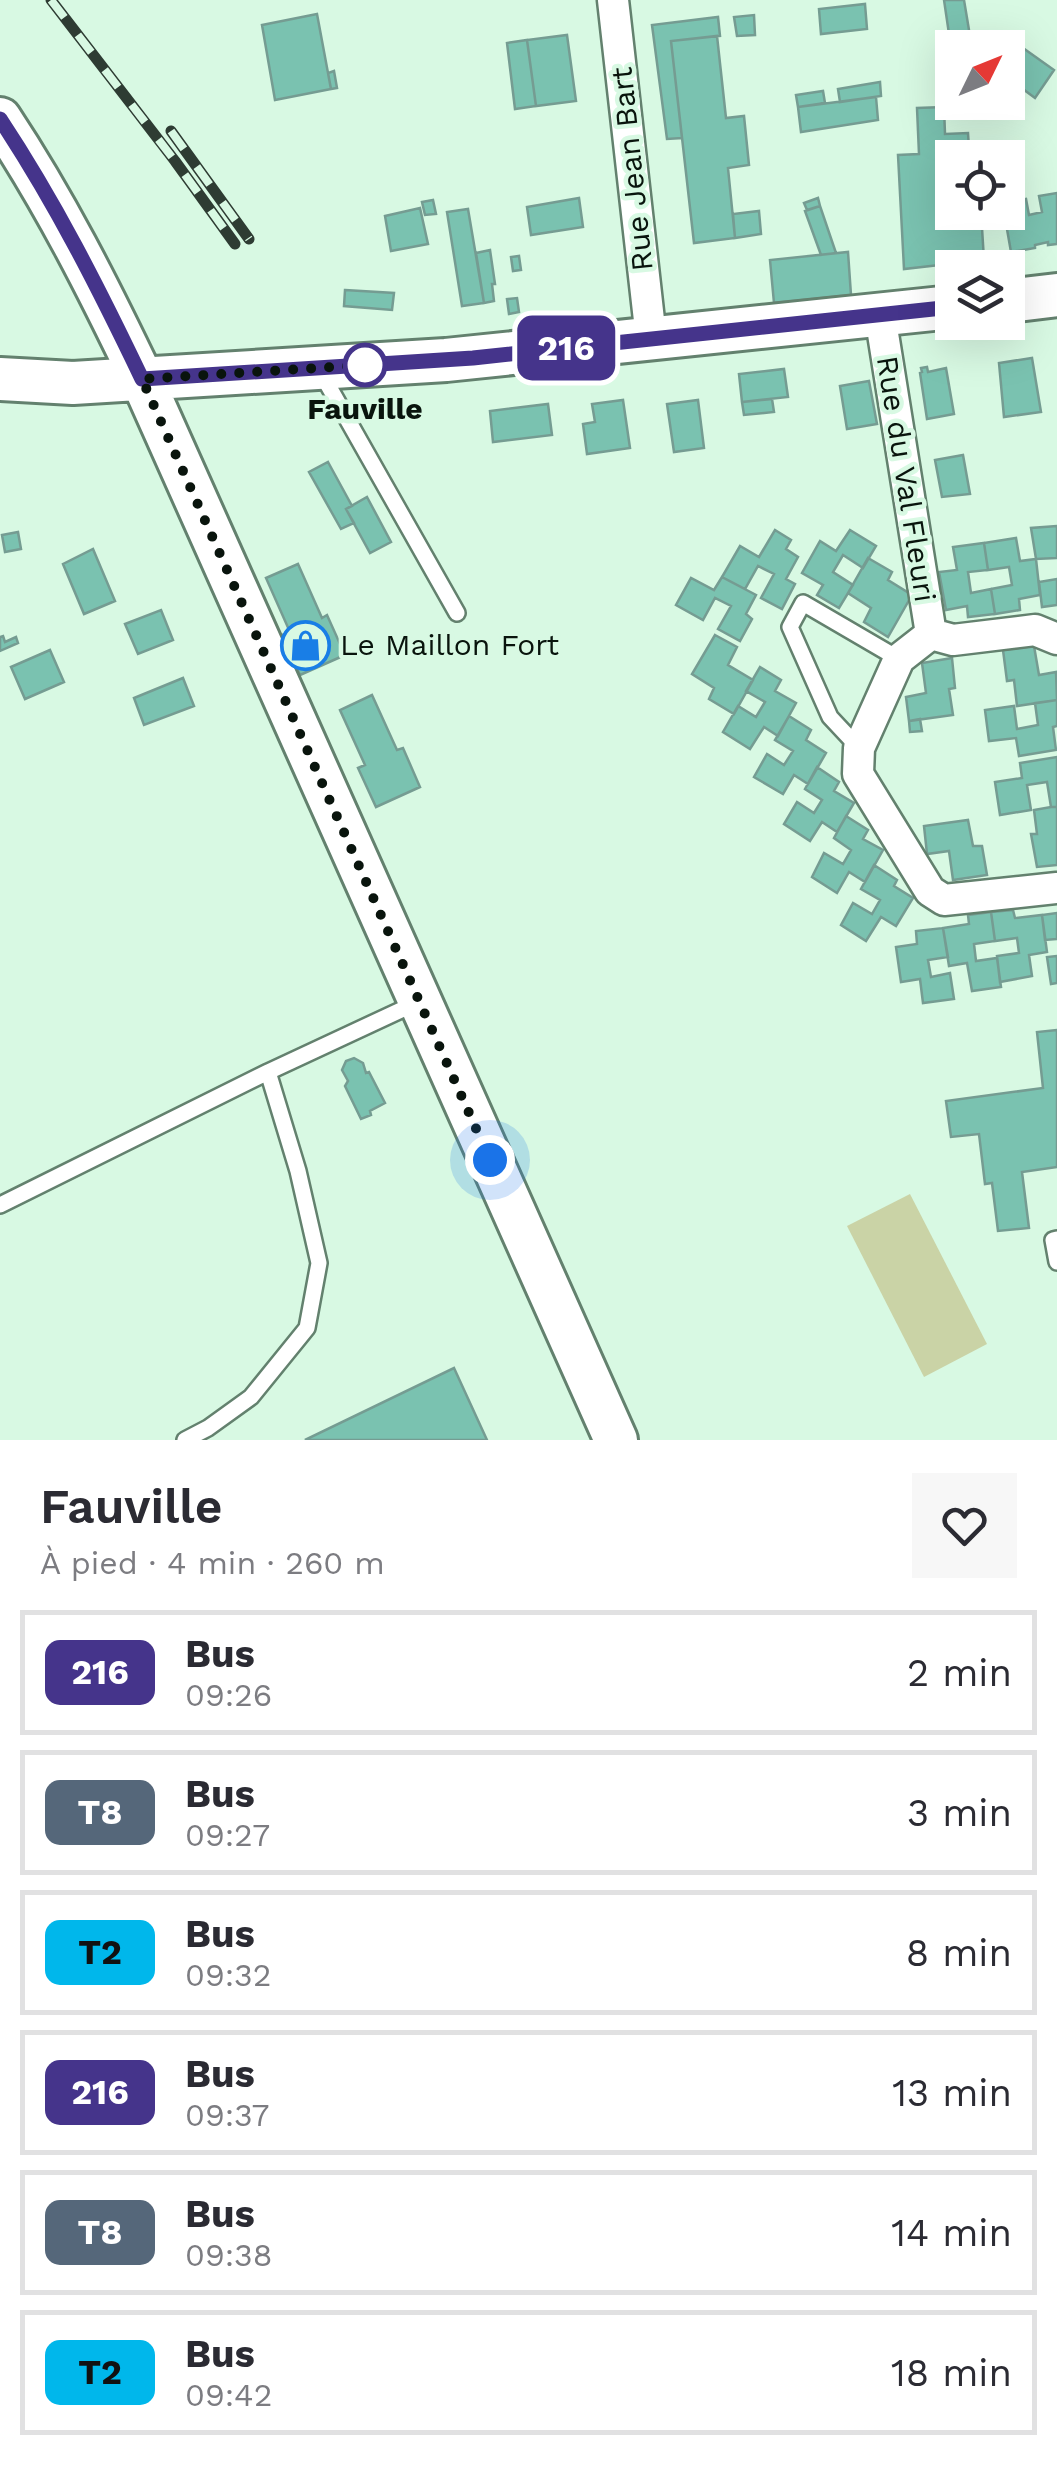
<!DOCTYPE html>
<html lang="fr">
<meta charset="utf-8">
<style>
body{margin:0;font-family:"Work Sans",sans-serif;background:#f7f7f7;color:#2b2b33;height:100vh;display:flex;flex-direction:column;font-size:38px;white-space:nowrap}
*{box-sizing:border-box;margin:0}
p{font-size:32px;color:#7c7c81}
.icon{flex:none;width:55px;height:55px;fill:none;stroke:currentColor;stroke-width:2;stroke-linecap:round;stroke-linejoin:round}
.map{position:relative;height:1440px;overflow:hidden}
.side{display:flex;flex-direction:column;background:#fff;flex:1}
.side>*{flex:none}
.badge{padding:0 20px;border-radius:15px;font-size:35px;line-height:65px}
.needle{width:65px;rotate:47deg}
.buttons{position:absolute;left:935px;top:30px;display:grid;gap:20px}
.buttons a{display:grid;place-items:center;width:90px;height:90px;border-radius:0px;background:#fff;box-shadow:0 10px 40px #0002;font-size:50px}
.you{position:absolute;width:50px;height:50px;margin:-25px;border:8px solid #fff;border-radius:50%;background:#1a73e8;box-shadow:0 0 0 15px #1a73e833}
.map>.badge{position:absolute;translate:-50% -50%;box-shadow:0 0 0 5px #fff}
.round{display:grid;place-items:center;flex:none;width:105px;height:105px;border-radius:0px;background:#f7f7f7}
.headline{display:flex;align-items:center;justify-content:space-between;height:170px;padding:0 40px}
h1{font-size:48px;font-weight:600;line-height:75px}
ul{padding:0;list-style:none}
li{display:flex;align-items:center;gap:30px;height:125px;margin:0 20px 15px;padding:0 20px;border:5px solid #e1e1e2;border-radius:0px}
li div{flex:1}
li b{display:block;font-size:38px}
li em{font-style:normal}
li .badge{min-width:110px;font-weight:700;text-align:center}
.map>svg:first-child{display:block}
</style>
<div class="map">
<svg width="1057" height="1440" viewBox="0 0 1057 1440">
<rect width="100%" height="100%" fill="#d8f9e3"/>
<!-- green -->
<path fill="#cad3a6" d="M910 1194 987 1344 924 1377 847 1226Z"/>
<!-- building -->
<path fill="#7ac2b0" stroke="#759c92" stroke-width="2.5" d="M944 0H964L972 48H952V54Z
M865 4 867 29 821 34 819 9Z
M317 14 331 89 275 100 262 25Z
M754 15 755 35 737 36 734 17Z
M718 17 720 36 671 41 682 138 667 139 652 25Z
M567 35 576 101 536 106 527 40Z
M717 36 726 118 744 116 749 165 728 168 735 238 694 243 671 41Z
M527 40 536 106 515 109 507 43Z
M1023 48 1054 70 1035 98 1008 78V71Z
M334 71 337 88 331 89 328 73Z
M880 82 881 96 840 102 838 89Z
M823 91 825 103 798 107 796 95Z
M876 97 878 120 801 132 798 107Z
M944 107 945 134 968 133 969 148 970 147 971 158H952V212H981L984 260 904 269 898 155 919 154 917 108Z
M1016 152 1023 189 1008 193V158L993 156Z
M1057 193V244L1048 245V242L1035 245V248L1011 252 1004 212H1008V202L1026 199 1029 215 1042 212 1039 196Z
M579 198 583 227 531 235 527 207Z
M818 198 820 206 807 210 804 203Z
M433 200 436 214 425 215 422 202Z
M820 206 836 253 821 255 805 211Z
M420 208 428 244 391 251 385 216Z
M468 209 484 303 462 306 447 212Z
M759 211 761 234 735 238 733 214Z
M490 250 495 284H492L494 301 484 303 476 253Z
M848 252 851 295 774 303 770 260Z
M519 256 521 270 513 271 511 257Z
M345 290 394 293 392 310 344 306Z
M517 298 519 312 509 314 507 299Z
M1032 358 1041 412 1004 417 999 363Z
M927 367 928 372 946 368 954 414 927 419 920 373 922 372 921 368Z
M784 369 788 397 742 402 739 374Z
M869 381 877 424 847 429 840 386Z
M772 399 774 412 744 415 742 402Z
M623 400 630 448 587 454 583 424 595 422 592 404Z
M698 400 704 448 674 452 667 404Z
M548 404 552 435 493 442 490 411Z
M963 455 970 494 942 497 935 460Z
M328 462 352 506 346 509 354 523 341 529 309 472Z
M367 497 391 542 370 553 346 509Z
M1057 526V558L1036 559 1031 528Z
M775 530 791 540 786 549 798 557 786 579 795 584 782 609 761 598 774 574 758 566 745 589 722 577 740 546 759 557Z
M850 530 876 546 863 568 843 555 833 572 853 585 839 608 817 595 823 585 802 573 820 541 836 551Z
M18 532 21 549 5 552 2 535Z
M1016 538 1020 561 1036 559 1040 595 1019 599 1020 610 995 614 991 589 1012 585 1009 567 988 570 984 543Z
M984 543 988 570 968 572 971 593 991 589 995 614 968 617 967 606 946 610 939 572 957 570 953 547Z
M93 549 115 601 84 614 63 564Z
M868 558 892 572 888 580 912 595 888 637 864 622 871 608 848 593Z
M298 564 322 618 327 615 345 655 300 675 282 635 290 632 266 578Z
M722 577 756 595 746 614 752 619 740 641 718 629 731 606 715 598 703 620 676 605 691 578 714 590Z
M1057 579V605L1042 607 1039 582Z
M161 610 173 640 138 654 125 624Z
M715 635 737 647 728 665 753 680 734 714 709 699 714 688 692 674Z
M3 636 5 642 16 637 18 643 0 651V637Z
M1034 646 1039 675 1056 672 1057 700 1017 706 1014 680 1007 681 1003 650Z
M50 650 64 682 25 699 11 667Z
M952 658 955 688 949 689 953 715 909 721 906 697 926 693 922 663Z
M760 667 781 680 775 691 796 703 778 736 764 727 750 749 723 732 738 706 756 717 765 702 746 691Z
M183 678 194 706 144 725 134 698Z
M372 695 397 750 403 748 420 787 376 807 358 768 365 765 340 710Z
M1057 700V726L1053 727 1056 750 1019 756 1016 738 989 741 985 710 1014 706 1017 729 1038 725 1035 703Z
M789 716 811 730 806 740 826 753 808 784 794 775 783 794 754 777 767 754 784 765 793 751 775 740Z
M920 719 922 731 910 732 909 721Z
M1057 757V807H1051L1047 782 1027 785 1031 810 1000 815 995 782 1022 778 1020 763Z
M817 767 839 782 834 791 854 803 837 832 822 822 810 841 784 824 797 802 814 813 822 800 805 789Z
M1051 807H1057V865L1037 867 1031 834H1037L1034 810Z
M846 816 868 830 863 839 883 850 865 882 849 872 837 893 812 877 824 853 843 864 851 850 834 838Z
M968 820 973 846H982L987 875 953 880 949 851 927 854 924 826Z
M874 865 897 880 894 886 913 898 896 926 881 917 866 941 841 925 853 903 872 914 880 900 861 889Z
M1013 910 1015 918 1042 915 1047 952 1029 955 1032 976 1000 982 997 956 1019 953 1017 938 995 941 991 912Z
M991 912 995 941 974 944 976 961 997 958 1001 987 972 991 967 963 949 966 943 928 969 924 968 915Z
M1057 913V939L1045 940 1042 915Z
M943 928 948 957 928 960 931 977 950 973 954 999 923 1003 920 979 901 982 896 947 917 944 916 931Z
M1057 956V983L1051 984 1047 957Z
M1057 1030V1167L1022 1172 1029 1228 998 1231 992 1183 985 1184 979 1134 951 1137 946 1101 1043 1088 1037 1032Z
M354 1058 363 1063 366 1073 369 1072 385 1103 370 1111 371 1115 361 1119 345 1086 348 1081 342 1070 346 1061Z
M454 1368 487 1440H305Z"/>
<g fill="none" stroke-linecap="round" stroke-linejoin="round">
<defs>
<path id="lane" d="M320 371 457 613
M859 748 830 717 790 627 803 603 899 659
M0 1205 268 1072 416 1003
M1057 1239 1053 1240 1057 1262
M185 1440 208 1428 251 1397 307 1328 319 1263 298 1171 268 1072"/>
<path id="street" d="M613 0 651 338
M880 315 931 634
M931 634 899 659 859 748 858 774 930 891 944 900 1057 888
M931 634 953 640 1035 630 1057 639"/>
<path id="secondary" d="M0 119C55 202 99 289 142 379L616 1440
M1008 301 1057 295
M0 379 73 383 446 360 952 307"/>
</defs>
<!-- lane casing -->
<use href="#lane" stroke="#63816e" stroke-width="20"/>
<!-- street casing -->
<use href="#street" stroke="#63816e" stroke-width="35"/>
<!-- secondary casing -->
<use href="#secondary" stroke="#63816e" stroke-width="48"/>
<!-- lane -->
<use href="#lane" stroke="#fff" stroke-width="15"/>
<!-- street -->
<use href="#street" stroke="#fff" stroke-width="30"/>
<!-- secondary -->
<use href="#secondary" stroke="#fff" stroke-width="42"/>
<defs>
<path id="rail" d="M51 0 175 161 235 244
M171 131 249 239"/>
</defs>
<!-- rail casing -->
<use href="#rail" stroke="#2e3c33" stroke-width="11"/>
<!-- rail -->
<use href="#rail" stroke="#d8f9e3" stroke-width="8" stroke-dasharray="22" stroke-linecap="butt"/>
</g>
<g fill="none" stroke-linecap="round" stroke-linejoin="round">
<defs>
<path id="line" d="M0 119C55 202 99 289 142 379L473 358 952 307"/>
</defs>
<!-- line casing -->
<use href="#line" stroke="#fff" stroke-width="22"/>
<!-- line -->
<use href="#line" stroke="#45348b" stroke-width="15"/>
<!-- walk -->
<path stroke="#09140d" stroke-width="10" stroke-dasharray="0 18" d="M365 365 142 379 490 1160"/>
</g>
<!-- icons -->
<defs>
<symbol id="shop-ring" viewBox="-11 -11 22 22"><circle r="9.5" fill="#d8f9e3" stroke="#197ee6" stroke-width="1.5"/><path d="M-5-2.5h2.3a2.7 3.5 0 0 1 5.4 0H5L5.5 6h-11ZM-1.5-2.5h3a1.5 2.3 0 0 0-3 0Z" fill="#197ee6"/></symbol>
</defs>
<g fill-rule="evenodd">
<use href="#shop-ring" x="278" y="618" width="55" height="55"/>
</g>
<!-- markers -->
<circle fill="#fff" stroke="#45348b" stroke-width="5" cx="365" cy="365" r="20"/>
<g text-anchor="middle" stroke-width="9" stroke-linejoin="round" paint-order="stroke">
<!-- street labels -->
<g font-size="30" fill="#09140d" stroke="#d8f9e3">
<text transform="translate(632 169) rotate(-96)" y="10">Rue Jean Bart</text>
<text transform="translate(906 479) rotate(81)" y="10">Rue du Val Fleuri</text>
</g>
<!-- stop labels -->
<g font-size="30" font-weight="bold" fill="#09140d" stroke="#d8f9e3">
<text x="365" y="419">Fauville</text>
</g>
<!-- poi labels -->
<g font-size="30" fill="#09140d" stroke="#d8f9e3" text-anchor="start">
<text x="340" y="655">Le Maillon Fort</text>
</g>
</g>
</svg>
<div class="buttons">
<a><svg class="needle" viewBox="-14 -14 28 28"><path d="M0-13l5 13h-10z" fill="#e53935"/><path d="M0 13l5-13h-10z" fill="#7c7c81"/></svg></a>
<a><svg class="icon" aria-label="locate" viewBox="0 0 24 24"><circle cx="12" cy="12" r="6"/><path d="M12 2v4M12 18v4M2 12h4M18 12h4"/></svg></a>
<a><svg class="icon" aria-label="layers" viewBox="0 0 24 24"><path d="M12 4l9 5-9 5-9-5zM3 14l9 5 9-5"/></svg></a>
</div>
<div class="you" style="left:490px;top:1160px"></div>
<b class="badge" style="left:566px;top:348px;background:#45348b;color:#fff">216</b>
</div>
<section class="side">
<div class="headline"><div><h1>Fauville</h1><p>À pied · 4 min · 260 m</p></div><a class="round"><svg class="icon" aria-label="heart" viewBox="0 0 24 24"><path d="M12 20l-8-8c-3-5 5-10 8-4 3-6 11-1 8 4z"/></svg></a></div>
<ul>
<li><span class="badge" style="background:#45348b;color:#fff">216</span><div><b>Bus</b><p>09:26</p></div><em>2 min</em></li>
<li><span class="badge" style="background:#55677a;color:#fff">T8</span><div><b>Bus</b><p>09:27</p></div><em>3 min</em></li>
<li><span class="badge" style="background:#00b7eb;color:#111">T2</span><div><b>Bus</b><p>09:32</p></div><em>8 min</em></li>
<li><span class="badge" style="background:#45348b;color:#fff">216</span><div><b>Bus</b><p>09:37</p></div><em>13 min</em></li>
<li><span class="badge" style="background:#55677a;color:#fff">T8</span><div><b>Bus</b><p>09:38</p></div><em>14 min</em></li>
<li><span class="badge" style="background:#00b7eb;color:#111">T2</span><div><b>Bus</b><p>09:42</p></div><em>18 min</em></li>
</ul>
</section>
